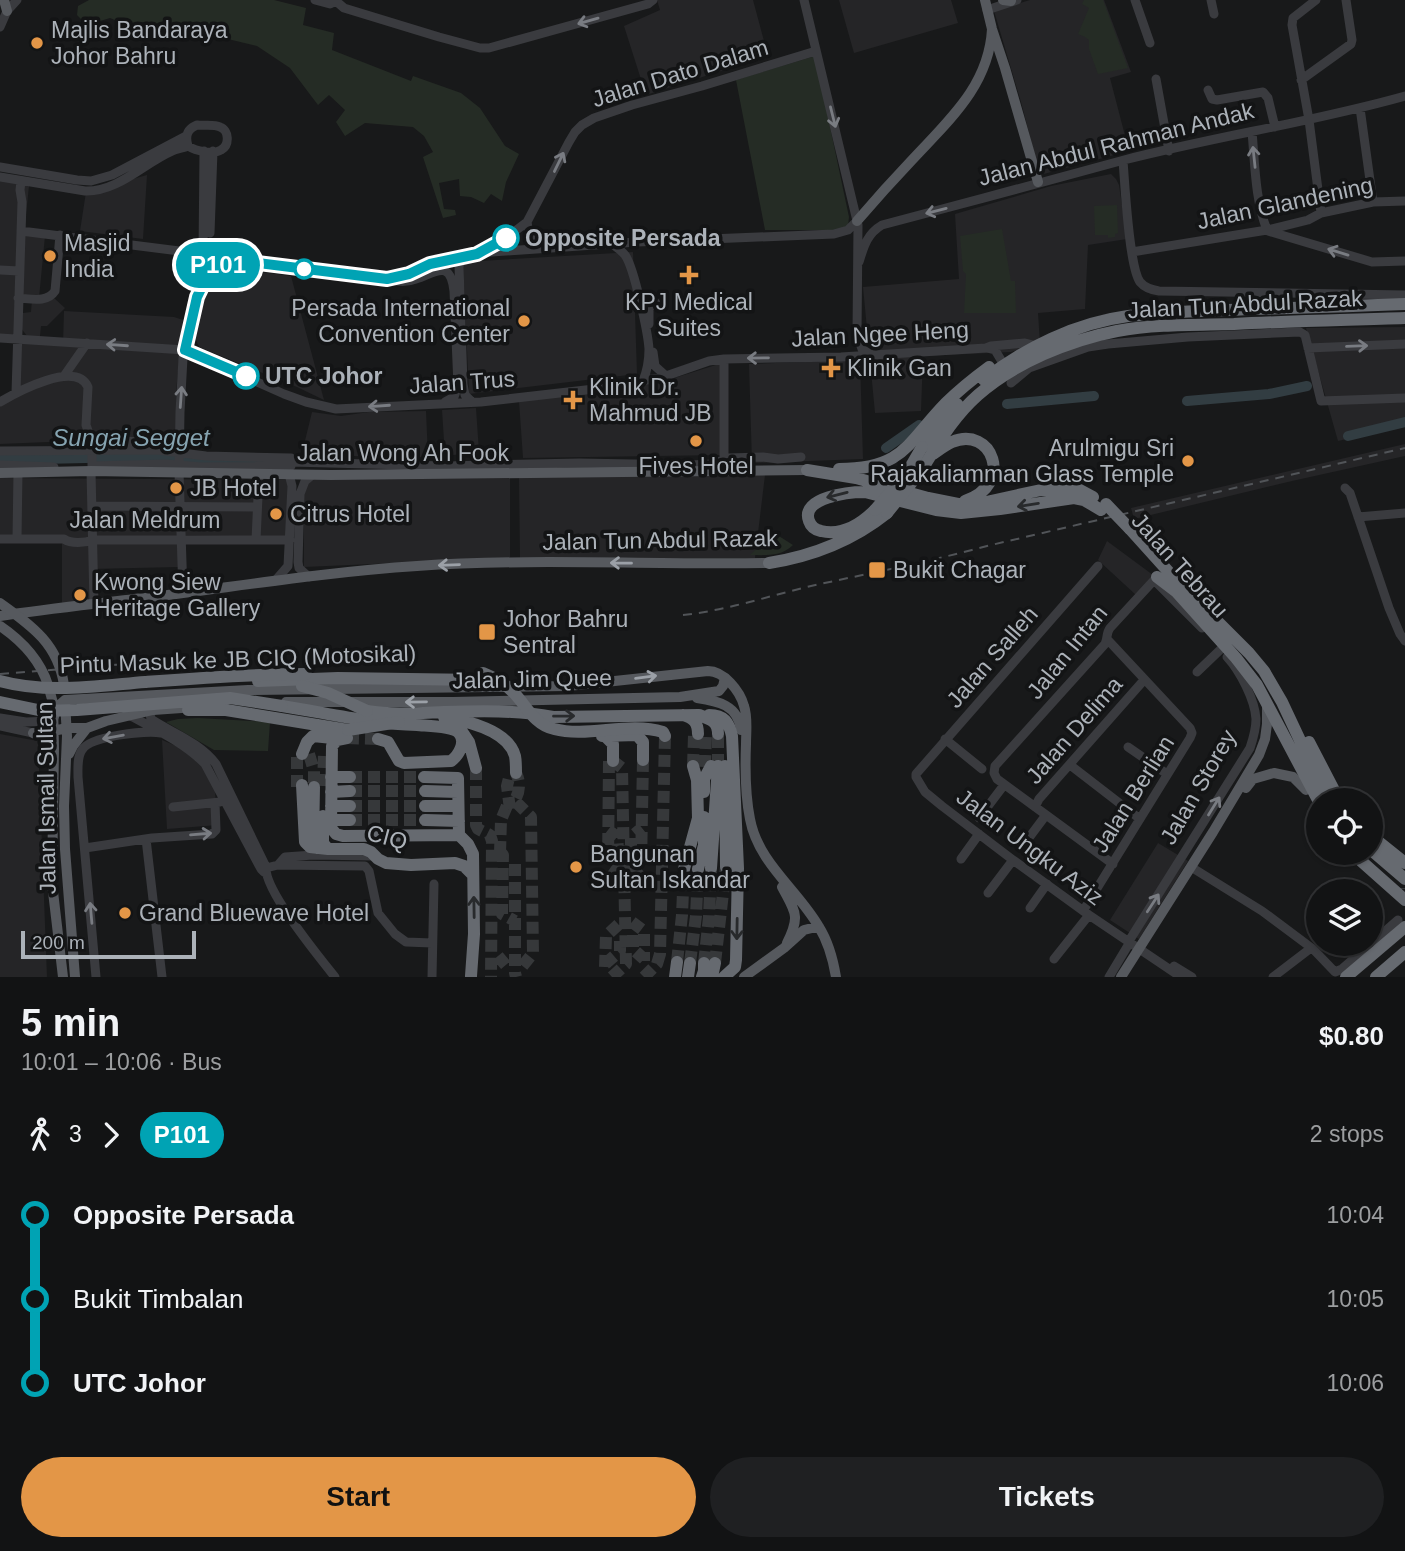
<!DOCTYPE html>
<meta charset="utf-8">
<style>
body{margin:0;font-family:Helvetica,sans-serif;background:#1f2022;color:#f1f3f6;height:100vh;display:flex;flex-direction:column;font-size:26px;white-space:nowrap}
*{box-sizing:border-box;margin:0}
p{font-size:23px;color:#9c9ea0}
.icon{flex:none;width:38px;height:38px;fill:none;stroke:currentColor;stroke-width:2;stroke-linecap:round;stroke-linejoin:round}
.map{position:relative;height:977px;overflow:hidden}
.panel{display:flex;flex-direction:column;background:#121314;flex:1}
.panel>*{flex:none}
.badge{padding:0 14px;border-radius:23px;font-size:24px;line-height:46px}
.buttons{position:absolute;left:1306px;top:788px;display:grid;gap:14px}
.buttons a{display:grid;place-items:center;width:77px;height:77px;border-radius:50%;background:#121314;box-shadow:0 2px 5px #0004,0 0 0 2px #313234;font-size:35px}
.scale{position:absolute;left:21px;bottom:18px;width:175px;box-sizing:border-box;padding-left:7px;border:4px solid #acb2b9;border-top:0;font-size:19px;line-height:24px;white-space:nowrap;color:#acb2b9;-webkit-text-stroke:5px #131415;paint-order:stroke}
.map>.badge{position:absolute;translate:-50% -50%;box-shadow:0 0 0 4px #fff}
.legs{display:flex;align-items:center;gap:10px;height:77px;padding:0 21px;font-size:23px}
.legs p{margin-inline-start:auto}
.summary{display:flex;align-items:center;justify-content:space-between;height:119px;padding:0 21px}
h1{font-size:38px;font-weight:700;line-height:52px}
.action{display:flex;gap:14px;margin-top:auto;padding:14px 21px}
.action a{flex:1;height:80px;border-radius:42px;background:#e39647;color:#111;font-size:28px;font-weight:700;line-height:80px;text-align:center}
.action a+a{background:#1f2022;color:#f1f3f6}
ul{padding:0 21px;list-style:none}
li{display:flex;align-items:center;gap:24px;height:84px;font-size:26px}
li i{display:grid;place-items:center;width:10px;height:100%;margin:0 9px;background:currentColor}
li i::after{content:'';width:18px;height:18px;margin:-9px;border:5px solid;border-radius:50%;background:#121314}
li p{margin-inline-start:auto}
li:first-child i{background:linear-gradient(#0000 50%,currentColor 0)}
li:last-child i{background:linear-gradient(currentColor 50%,#0000 0)}
.map>svg:first-child{display:block}
</style>
<div class="map">
<svg width="1405" height="977" viewBox="0 0 1405 977">
<rect width="100%" height="100%" fill="#18191a"/>
<!-- built -->
<path fill="#252527" d="M657 0H753L768 56 646 95 624 26 660 10Z
M839 0H951L958 23 854 53Z
M1030 0H1104L1131 72 1110 78 1129 151 1040 175 1021 102 994 11Z
M1111 174 1116 179 1119 185 1127 239 1088 245 1085 309 1038 313 1040 343 1011 352 923 356 921 411 875 413 863 287 959 279 955 214 1051 186Z
M147 175 143 239 80 231 86 192Z
M0 180 29 186 24 234 45 236 39 298 21 297 20 336H0Z
M633 252 637 374 469 394 463 262Z
M208 265 291 276 324 400 297 387 199 347 194 335Z
M54 298 65 308 47 326H41L40 336H27L21 328 23 313 31 312 32 300Z
M64 311 174 317 183 320 176 392V442L121 439 0 444V405L18 394 19 342 63 344Z
M1405 327V426L1338 441 1306 328Z
M860 360 863 459 752 463 749 364Z
M722 363V455L523 458 519 401 665 381Z
M476 408 479 452 445 456 442 410Z
M426 411 428 457H372L302 453 312 412 341 416 369 412Z
M1405 444V456L1292 481 1134 519 1131 508Z
M510 475V558L304 567V478Z
M519 475H765L755 558H520Z
M0 478 293 480 289 537 179 535V567L90 569 91 601 62 603V538L0 537Z
M1107 541 1153 575 1136 595 1098 560Z
M0 734 38 741 47 977H0Z
M162 740 186 750 200 760 214 781 218 825 167 829Z
M1158 843 1188 861 1139 939 1110 920Z"/>
<!-- green -->
<path fill="#252c25" d="M89 0H274L306 8 303 25 334 33 332 50 411 81 413 76 461 93 480 108 505 146 519 154 506 182 502 201 491 194 484 203 471 197 460 196 459 179 439 183 444 209 455 210 456 215 443 218 423 157 433 152 424 136 413 127 365 123 345 136 336 122 345 110 329 95 318 105 290 68 257 46 186 29 141 22 131 27 110 18 87 25 77 15 78 6Z
M1084 0H1103L1128 68 1098 74 1089 49V40L1085 37 1078 34 1089 8 1082 4Z
M815 56 849 217 848 226 842 230H765L736 80Z
M1117 205 1118 233 1115 234V237L1108 238V235H1095L1094 206Z
M1002 229 1011 281H1015L1016 313H964L966 274 963 271 960 236Z
M771 531 793 545C781 557 766 555 750 555L766 540Z
M198 718 270 722 268 751 214 750 166 722 178 719Z"/>
<g fill="none" stroke-linecap="round" stroke-linejoin="round">
<!-- river -->
<path stroke="#323d42" stroke-width="10" d="M1187 401 1269 394 1307 386
M1007 404 1094 396
M1348 436 1405 422
M886 448 919 425
M0 460 172 456 203 462H262"/>
<!-- highway-tunnel -->
<path stroke="#36383a" stroke-width="12" stroke-dasharray="12 6" stroke-linecap="butt" d="M347 738 378 739
M309 754 314 771V787
M609 761 608 866 618 873
M693 766 694 735
M718 766V734
M705 767 706 734
M476 768V825L478 829 490 835 492 841 491 977
M350 777H424
M323 786 324 753
M297 787V756
M350 791H425
M516 798C520 790 520 781 516 773
M516 802 531 817 533 953 521 968
M350 806H425
M510 809 507 786 510 774
M350 820H425
M608 830 617 837 618 850
M631 850V837L642 828
M500 851 503 855 502 914 515 921
M500 853 501 820 509 801
M515 864V973L516 977
M631 875 641 867 643 760
M1405 888V889
M632 922 644 931V961
M633 935V949L644 959
M498 956 508 968
M677 962 682 915 684 869
M690 963 696 916 698 869
M704 963 709 917 711 868
M715 963 726 867
M605 964 620 951V941
M605 967 606 936 619 924
M612 977 626 964 622 768 613 761
M644 977 657 964 660 954 665 736"/>
<!-- minor -->
<path stroke="#3a3b3f" stroke-width="9" d="M315 0 330 4 336 1
M804 0 858 225 857 334 862 349 871 355
M1135 0 1150 43
M1211 0 1214 14
M1316 0 1293 18 1292 25 1309 120 1321 213
M336 1 344 8 439 37 480 48H489L648 4 653 0
M987 10 1017 0
M0 27 7 11 17 0
M1156 79 1169 151
M1301 80 1351 44 1352 40 1346 0
M1208 90 1212 99 1217 100 1263 92 1268 98 1275 127
M1360 108 1373 202
M197 125C204 126 214 124 220 127 229 130 230 145 221 150 213 155 196 151 188 146 185 136 187 129 197 125Z
M1252 132C1255 164 1255 200 1267 230
M1123 161C1125 184 1129 267 1140 282 1145 288 1152 290 1159 291L1405 295
M0 167 77 180 91 181 112 175 186 136
M0 177 85 191C118 192 144 163 172 151 177 149 183 148 188 146
M527 222 529 234 537 249
M21 231 203 254 234 260 387 279 409 274 430 264 477 253 637 242 834 234 848 230 857 221
M1268 231 1372 262 1405 261
M210 233 213 151
M612 244C616 247 621 250 625 255 634 267 648 333 649 349 649 361 647 371 643 381
M482 251 506 238 527 222 569 142 575 132 582 125 594 118 632 105 702 86 816 51
M1132 252 1267 230 1308 220 1321 213 1373 202 1405 201
M463 256 459 266 463 384 465 395 472 402
M859 262C864 246 867 234 882 225 963 204 1043 182 1124 160 1217 136 1313 122 1405 96
M0 270 19 271
M392 280C400 282 408 282 416 279 435 273 450 258 454 291L458 386 454 397 445 402
M202 286 210 270 232 261
M18 298C32 299 47 303 55 291L60 235
M649 324V309L653 303H656
M0 338 185 350 284 394 306 402 336 409 481 402 603 388 663 377 709 361 724 359 841 357 986 348 991 346 1025 343 1037 346
M987 348 995 350 1001 360
M1308 348 1405 344
M653 352 655 366 666 376
M64 376 87 343
M1011 383 1029 368 1088 347 1108 344 1188 337 1300 332 1305 335 1321 401 1405 398
M16 393 22 202 20 190 21 181
M0 402C17 392 76 360 88 387L86 425 92 442V466
M92 442 123 441 179 444
M0 451 157 450 206 456 291 458V466L201 467 166 464 93 466
M291 462 445 466 579 463 689 465 714 464 728 458 763 457 778 459 801 457
M724 462V359
M0 465 54 467
M91 471 94 604
M1345 488 1350 493 1389 608 1400 634 1405 641
M92 506 257 507
M1358 517 1405 513
M0 539H64C71 544 85 543 93 540H290
M17 539 18 472
M256 540 259 475
M1098 566 916 774V777L925 792 942 806 1013 860 1089 915 1181 977
M309 577 299 568 298 562 300 494 305 481 312 475
M275 581 288 566 292 486 289 474
M1155 581 1202 628
M183 593 179 472 180 412 183 358 197 297 203 254 204 151
M1197 672 1221 649
M153 710 150 714 151 719C174 734 199 742 216 764L266 867C264 890 319 957 335 977
M129 715C155 729 185 743 205 764L261 869 264 872
M0 718 26 722 53 721
M0 726 33 733 53 731
M945 739 982 769
M1128 747 1167 774
M1070 765 1140 819
M173 807 220 802
M1035 807 1039 799 1144 680
M979 818 1004 785
M146 839 162 977
M1022 847 1046 815
M85 848 152 838 212 834 216 830 215 803
M961 859 979 834
M1113 864 997 779 994 773 995 766 1105 644C1108 638 1106 633 1110 628L1156 578
M278 865 285 857 313 855 374 856
M1191 867 1262 911 1313 949 1335 972 1342 969 1398 920
M262 869 278 865 365 866 369 871 378 913 395 934 406 942 432 943
M988 893 1013 860
M1030 908 1047 884
M1083 911 1190 738 1192 733 1190 728 1107 639
M1129 941 1250 748C1253 739 1256 729 1256 719 1255 700 1240 671 1227 657
M1054 959 1089 915
M1174 966 1192 977
M96 977 78 777C78 768 77 757 82 750 90 736 146 730 161 733
M432 977 434 884
M1109 977 1130 942
M1273 977 1311 948"/>
<!-- major -->
<path stroke="#56595e" stroke-width="10" d="M4 0 7 11
M985 0 992 29 1005 68 1038 182
M1003 0 1011 1
M857 221C875 200 893 180 912 160 948 121 989 86 992 29
M0 473 91 471 331 475 807 470
M0 616C47 609 95 604 143 598 234 587 325 572 417 566 534 558 652 565 769 563
M48 685 53 703 54 748 52 883 63 977
M697 698C718 701 738 705 741 730
M65 702 67 736 64 806 65 849 75 977
M286 702H453L680 697 719 691 723 686 725 678
M53 721 56 708 65 700 248 690 568 686 708 671C724 671 740 691 744 706 748 717 746 732 746 744 745 769 745 794 750 819 758 863 798 890 819 927 829 943 833 959 836 977
M53 731 67 728H87L106 721 153 710 196 707
M33 733 44 738 54 748
M69 754 73 746 87 728
M1246 788 1253 779 1274 773 1293 777 1306 790
M782 887C795 912 801 915 787 943
M744 977 784 948 804 930 816 927
M1121 977 1213 832 1259 755 1265 739 1267 724V705"/>
<!-- highway -->
<path stroke="#666a70" stroke-width="12" d="M984 380C1024 348 1076 323 1128 316 1169 311 1210 311 1251 309 1302 308 1354 306 1405 304
M922 447 937 426 957 404
M933 454C939 450 945 445 952 442 992 425 1015 484 965 501
M839 469C904 469 907 443 946 403 959 390 974 378 989 367
M807 470 856 478 928 498 963 505 977 504 1041 490 1078 489 1093 497
M921 471C938 444 953 417 978 395 1014 363 1070 340 1117 331 1155 324 1196 325 1234 324 1291 321 1348 320 1405 318
M875 510C861 524 842 536 821 531 816 530 811 527 809 521 800 497 850 492 865 492L936 510 961 513 1000 509 1074 498 1084 500 1101 510
M1130 529 1176 580 1249 653 1264 671 1282 702 1328 800
M769 563C813 556 852 541 887 513
M1157 577 1178 593
M1173 588 1236 658 1257 685 1318 800
M258 681 338 678 480 680
M282 706C327 713 372 724 417 725 426 726 453 726 459 733 467 742 458 756 451 761L404 763 399 761 388 742 378 739
M226 710 348 730
M367 711C393 715 418 713 444 712 480 711 517 710 553 717L699 715C710 719 718 721 718 734
M683 715C694 718 698 723 698 734
M709 715C724 715 729 722 732 736L738 868 736 960 735 967 724 977
M444 717C467 721 508 730 515 756 516 761 516 768 516 773
M461 730 469 742 476 768
M602 736 637 735 643 742V760
M605 736 613 744V761
M347 738 337 740 332 746 331 828 336 834 343 836 459 835
M1309 742 1336 794 1340 800
M302 754 307 742 313 736 342 739
M725 766 726 867
M331 777H350
M424 777 458 778 459 835 468 844 473 854 474 934 471 976
M302 785 305 842 310 847 328 849H364L371 852 378 859 386 863 411 865 455 863 464 866 473 875
M314 787 313 843 317 848
M425 791 458 792
M331 792 350 791
M704 792V779L711 766
M331 806H350
M425 806H458
M323 816V843L328 849
M331 820H350
M425 820 459 821
M1370 835 1405 863
M1370 849 1405 879
M1351 852 1405 900
M711 868 718 766
M684 869 698 818 697 780 693 766
M698 869 704 845V817
M675 977 677 962
M688 977 690 963
M702 977 704 971V963
M712 977 715 963
M1346 977 1405 927
M1376 977 1405 952"/>
<!-- rail -->
<path stroke="#515458" stroke-width="2" stroke-dasharray="9 7" stroke-linecap="butt" d="M683 615C730 610 774 594 820 584 876 572 932 561 987 546L1405 448
M0 674 138 663"/>
<!-- major-bridge -->
<path stroke="#56595e" stroke-width="10" d="M0 603C32 626 58 644 64 685
M0 626C22 641 40 660 48 685"/>
<!-- highway-bridge -->
<path stroke="#666a70" stroke-width="12" d="M1106 504 1130 529
M875 510 907 473 922 447
M887 513 921 471
M483 673C495 678 506 684 515 694 527 707 535 725 554 729 589 738 628 721 663 732L665 736
M0 681C47 694 97 686 145 682 199 678 252 674 306 674
M302 686 328 693 367 711
M0 702 43 711 77 710 230 698 282 706
M188 710H226
M348 730 399 722"/>
</g>
<!-- one-way arrows -->
<defs><path id="oneway-shaft" d="M-6 0H5M1.5-3L5.5 0L1.5 3" fill="none" stroke-width="1.6" stroke-linecap="round" stroke-linejoin="round" transform="scale(1.75)"/></defs>
<g stroke="#797c82">
<use href="#oneway-shaft" transform="translate(588 21) rotate(164)"/>
<use href="#oneway-shaft" transform="translate(833 117) rotate(76)"/>
<use href="#oneway-shaft" transform="translate(1254 157) rotate(-96)"/>
<use href="#oneway-shaft" transform="translate(559 162) rotate(-64)"/>
<use href="#oneway-shaft" transform="translate(936 211) rotate(166)"/>
<use href="#oneway-shaft" transform="translate(1338 252) rotate(-163)"/>
<use href="#oneway-shaft" transform="translate(117 345) rotate(-176)"/>
<use href="#oneway-shaft" transform="translate(1357 346) rotate(-2)"/>
<use href="#oneway-shaft" transform="translate(758 358) rotate(179)"/>
<use href="#oneway-shaft" transform="translate(181 397) rotate(-86)"/>
<use href="#oneway-shaft" transform="translate(379 406) rotate(176)"/>
<use href="#oneway-shaft" transform="translate(113 737) rotate(170)"/>
<use href="#oneway-shaft" transform="translate(1214 806) rotate(-58)"/>
<use href="#oneway-shaft" transform="translate(201 834) rotate(-5)"/>
<use href="#oneway-shaft" transform="translate(1153 903) rotate(-57)"/>
<use href="#oneway-shaft" transform="translate(91 913) rotate(-95)"/>
</g>
<g stroke="#282a2c">
<use href="#oneway-shaft" transform="translate(837 495) rotate(166)"/>
<use href="#oneway-shaft" transform="translate(1028 505) rotate(171)"/>
<use href="#oneway-shaft" transform="translate(564 716) rotate(-1)"/>
<use href="#oneway-shaft" transform="translate(474 907) rotate(-91)"/>
<use href="#oneway-shaft" transform="translate(737 929) rotate(91)"/>
</g>
<g stroke="#9ba0a7">
<use href="#oneway-shaft" transform="translate(621 563) rotate(-179)"/>
<use href="#oneway-shaft" transform="translate(449 565) rotate(178)"/>
<use href="#oneway-shaft" transform="translate(646 677) rotate(-7)"/>
<use href="#oneway-shaft" transform="translate(416 702) rotate(179)"/>
</g>
<g fill="none" stroke-linecap="round" stroke-linejoin="round">
<defs>
<path id="line-1" d="M246 376 185 350 197 297 210 270 234 260 387 279 409 274 430 264 477 254 506 238"/>
</defs>
<!-- line-1 casing -->
<use href="#line-1" stroke="#fff" stroke-width="16"/>
<!-- line-1 -->
<use href="#line-1" stroke="#00a3b4" stroke-width="10"/>
</g>
<!-- markers -->
<g fill="#e39647" stroke="#131415" stroke-width="2.5">
<circle cx="37" cy="43" r="7"/>
<circle cx="50" cy="256" r="7"/>
<path d="M685.5 264.5h7v7h7v7h-7v7h-7v-7h-7v-7h7z"/>
<circle cx="524" cy="321" r="7"/>
<path d="M827.5 357.5h7v7h7v7h-7v7h-7v-7h-7v-7h7z"/>
<path d="M569.5 389.5h7v7h7v7h-7v7h-7v-7h-7v-7h7z"/>
<circle cx="696" cy="441" r="7"/>
<circle cx="1188" cy="461" r="7"/>
<circle cx="176" cy="488" r="7"/>
<circle cx="276" cy="514" r="7"/>
<rect x="868" y="561" width="18" height="18" rx="3.5"/>
<circle cx="80" cy="595" r="7"/>
<rect x="478" y="623" width="18" height="18" rx="3.5"/>
<circle cx="576" cy="867" r="7"/>
<circle cx="125" cy="913" r="7"/>
</g>
<g fill="#fff" stroke="#00a3b4" stroke-width="3.5">
<circle cx="506" cy="238" r="12"/>
<circle cx="304" cy="269" r="9"/>
<circle cx="246" cy="376" r="12"/>
</g>
<g text-anchor="middle" stroke-width="7" stroke-linejoin="round" paint-order="stroke">
<!-- poi labels -->
<g font-size="23" fill="#acb2b9" stroke="#131415" text-anchor="start">
<text x="51" y="38">Majlis Bandaraya<tspan x="51" dy="26">Johor Bahru</tspan></text>
<text x="64" y="251">Masjid<tspan x="64" dy="26">India</tspan></text>
<text x="689" y="310" text-anchor="middle">KPJ Medical<tspan x="689" dy="26">Suites</tspan></text>
<text x="510" y="316" text-anchor="end">Persada International<tspan x="510" dy="26">Convention Center</tspan></text>
<text x="847" y="376">Klinik Gan</text>
<text x="589" y="395">Klinik Dr.<tspan x="589" dy="26">Mahmud JB</tspan></text>
<text x="1174" y="456" text-anchor="end">Arulmigu Sri<tspan x="1174" dy="26">Rajakaliamman Glass Temple</tspan></text>
<text x="696" y="474" text-anchor="middle">Fives Hotel</text>
<text x="190" y="496">JB Hotel</text>
<text x="290" y="522">Citrus Hotel</text>
<text x="893" y="578">Bukit Chagar</text>
<text x="94" y="590">Kwong Siew<tspan x="94" dy="26">Heritage Gallery</tspan></text>
<text x="503" y="627">Johor Bahru<tspan x="503" dy="26">Sentral</tspan></text>
<text x="590" y="862">Bangunan<tspan x="590" dy="26">Sultan Iskandar</tspan></text>
<text x="139" y="921">Grand Bluewave Hotel</text>
</g>
<!-- street labels -->
<g font-size="23" fill="#acb2b9" stroke="#131415">
<text transform="translate(680 73) rotate(-17)" y="8">Jalan Dato Dalam</text>
<text transform="translate(1116 144) rotate(-14)" y="8">Jalan Abdul Rahman Andak</text>
<text transform="translate(1285 203) rotate(-12)" y="8">Jalan Glandening</text>
<text transform="translate(1245 304) rotate(-3)" y="8">Jalan Tun Abdul Razak</text>
<text transform="translate(880 334) rotate(-3)" y="8">Jalan Ngee Heng</text>
<text transform="translate(462 382) rotate(-4)" y="8">Jalan Trus</text>
<text x="403" y="461">Jalan Wong Ah Fook</text>
<text x="145" y="528">Jalan Meldrum</text>
<text transform="translate(660 540) rotate(-1)" y="8">Jalan Tun Abdul Razak</text>
<text transform="translate(1180 565) rotate(48)" y="8">Jalan Tebrau</text>
<text transform="translate(1067 652) rotate(-51)" y="8">Jalan Intan</text>
<text transform="translate(992 657) rotate(-49)" y="8">Jalan Salleh</text>
<text transform="translate(238 659) rotate(-2)" y="8">Pintu Masuk ke JB CIQ (Motosikal)</text>
<text transform="translate(532 679) rotate(-1)" y="8">Jalan Jim Quee</text>
<text transform="translate(1074 730) rotate(-49)" y="8">Jalan Delima</text>
<text transform="translate(1198 787) rotate(-60)" y="8">Jalan Storey</text>
<text transform="translate(1133 794) rotate(-58)" y="8">Jalan Berlian</text>
<text transform="translate(46 798) rotate(-91)" y="8">Jalan Ismail Sultan</text>
<text transform="translate(387 837) rotate(15)" y="8">CIQ</text>
<text transform="translate(1030 847) rotate(37)" y="8">Jalan Ungku Aziz</text>
</g>
<!-- stop labels -->
<g font-size="23" font-weight="bold" fill="#acb2b9" stroke="#131415" text-anchor="start">
<text x="525" y="246">Opposite Persada</text>
<text x="265" y="384">UTC Johor</text>
</g>
<!-- water labels -->
<g font-size="24" font-style="italic" fill="#86a4b1" stroke="#131415">
<text x="131" y="446">Sungai Segget</text>
</g>
</g>
</svg>
<div class="buttons">
<a><svg class="icon" aria-label="locate" viewBox="0 0 24 24"><circle cx="12" cy="12" r="6"/><path d="M12 2v4M12 18v4M2 12h4M18 12h4"/></svg></a>
<a><svg class="icon" aria-label="layers" viewBox="0 0 24 24"><path d="M12 4l9 5-9 5-9-5zM3 14l9 5 9-5"/></svg></a>
</div>
<div class="scale">200 m</div>
<b class="badge" style="left:218px;top:265px;background:#00a3b4;color:#fff">P101</b>
</div>
<section class="panel">
<div class="summary"><div><h1>5 min</h1><p>10:01 – 10:06 · Bus</p></div><b>$0.80</b></div>
<div class="legs"><svg class="icon" aria-label="walk" viewBox="0 0 24 24"><circle cx="13" cy="4" r="2"/><path d="M13 8l-2 6 4 7M11 14l-3 7M7 12l3-4h3l4 4"/></svg>3<svg class="icon" aria-label="forward" viewBox="0 0 24 24"><path d="M9 5l7 7-7 7"/></svg><b class="badge" style="background:#00a3b4;color:#fff">P101</b><p>2 stops</p></div>
<ul>
<li><i style="color:#00a3b4"></i><b>Opposite Persada</b><p>10:04</p></li>
<li><i style="color:#00a3b4"></i><span>Bukit Timbalan</span><p>10:05</p></li>
<li><i style="color:#00a3b4"></i><b>UTC Johor</b><p>10:06</p></li>
</ul>
<div class="action"><a>Start</a><a>Tickets</a></div>
</section>
